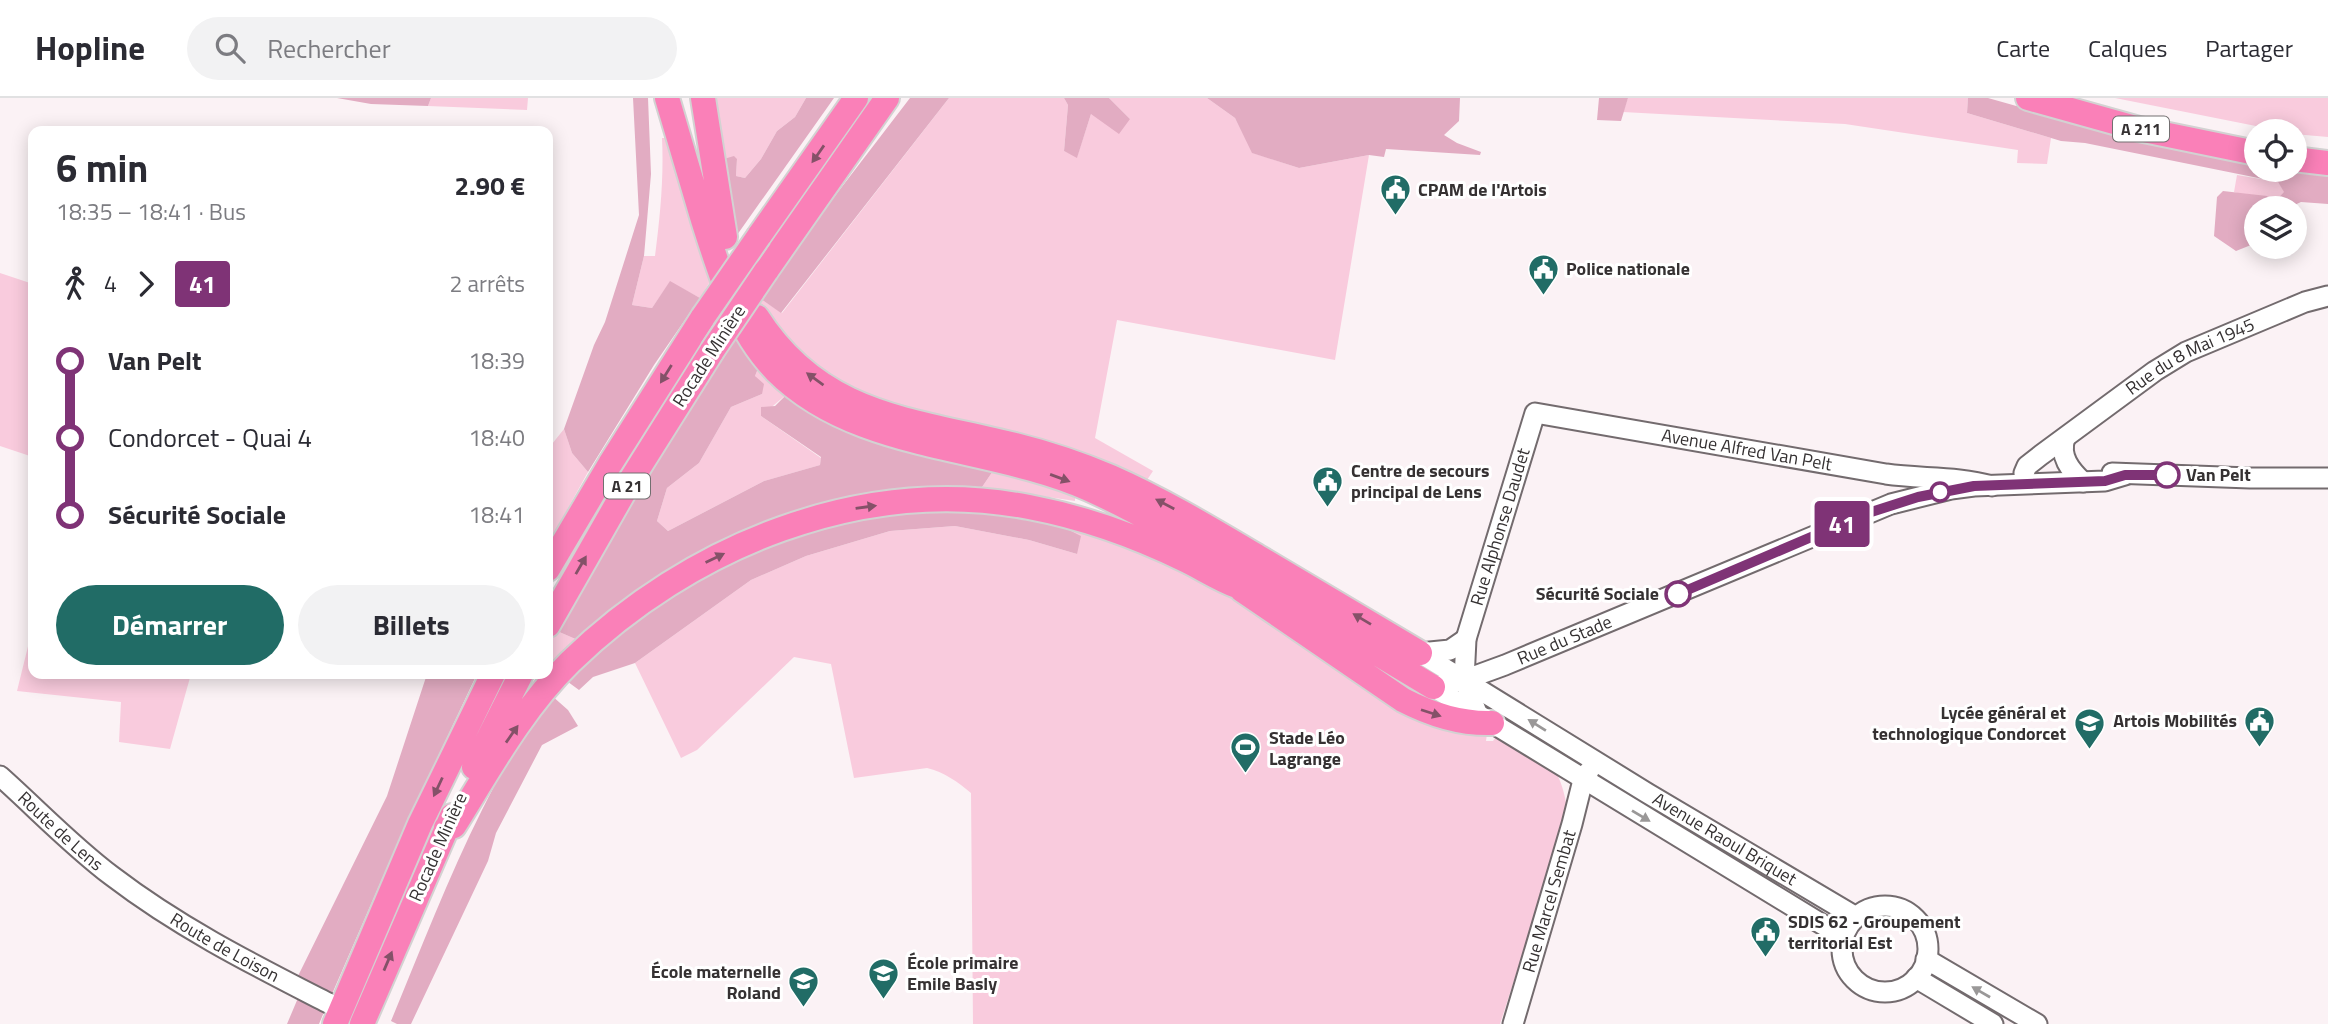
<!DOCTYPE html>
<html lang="fr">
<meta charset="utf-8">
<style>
body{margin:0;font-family:"Titillium Web",sans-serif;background:#f2f2f3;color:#2b2b33;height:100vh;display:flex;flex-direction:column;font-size:26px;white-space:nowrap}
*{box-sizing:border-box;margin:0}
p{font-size:23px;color:#7c7c81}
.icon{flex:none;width:38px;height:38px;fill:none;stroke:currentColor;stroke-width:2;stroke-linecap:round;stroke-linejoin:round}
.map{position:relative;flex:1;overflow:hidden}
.drawer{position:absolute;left:28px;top:28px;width:525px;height:553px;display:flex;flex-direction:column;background:#fff;border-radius:14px;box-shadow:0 4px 18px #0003}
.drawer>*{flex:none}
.badge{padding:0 14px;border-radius:5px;font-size:24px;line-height:46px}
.controls{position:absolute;left:2244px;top:21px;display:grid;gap:14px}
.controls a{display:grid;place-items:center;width:63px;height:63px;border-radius:50%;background:#fff;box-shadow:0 4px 18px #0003;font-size:35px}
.map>.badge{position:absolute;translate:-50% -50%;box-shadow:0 0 0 4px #fff}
.legs{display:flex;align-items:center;gap:10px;height:77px;padding:0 28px;font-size:23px}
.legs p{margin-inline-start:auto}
.head{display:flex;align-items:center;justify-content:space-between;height:119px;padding:0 28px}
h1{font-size:38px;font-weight:700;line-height:52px}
.cta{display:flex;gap:14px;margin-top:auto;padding:14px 28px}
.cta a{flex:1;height:80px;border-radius:42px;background:#216c66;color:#fff;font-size:28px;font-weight:700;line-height:80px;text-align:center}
.cta a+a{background:#f2f2f3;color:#2b2b33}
ul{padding:0 28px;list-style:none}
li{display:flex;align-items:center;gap:24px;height:77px;font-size:26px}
li i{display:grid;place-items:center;width:10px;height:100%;margin:0 9px;background:currentColor}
li i::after{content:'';width:18px;height:18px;margin:-9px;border:5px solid;border-radius:50%;background:#fff}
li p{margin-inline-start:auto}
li:first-child i{background:linear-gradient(#0000 50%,currentColor 0)}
li:last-child i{background:linear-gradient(currentColor 50%,#0000 0)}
header{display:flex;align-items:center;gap:42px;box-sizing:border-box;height:98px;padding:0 35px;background:#fff;border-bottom:2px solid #e1e1e2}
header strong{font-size:33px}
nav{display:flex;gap:38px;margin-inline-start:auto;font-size:24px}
.search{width:490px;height:63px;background:#f2f2f3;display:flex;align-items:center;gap:18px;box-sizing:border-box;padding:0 24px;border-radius:38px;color:#7c7c81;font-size:26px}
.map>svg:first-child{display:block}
</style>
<header>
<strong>Hopline</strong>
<div class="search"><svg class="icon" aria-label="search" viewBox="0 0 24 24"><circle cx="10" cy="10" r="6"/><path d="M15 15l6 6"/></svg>Rechercher</div>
<nav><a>Carte</a><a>Calques</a><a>Partager</a></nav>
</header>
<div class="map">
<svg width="2328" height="926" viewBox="0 0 2328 926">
<rect width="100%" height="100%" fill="#fbf2f5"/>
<!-- green -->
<path fill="#f9cbdd" d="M431 0H528L527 12 428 8Z
M710 0H806L795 19 777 33 761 61 745 80 736 78 737 61 717 63Z
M949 0H1064L1068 7 1064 53 1077 59 1091 16 1130 21 1109 0H1207L1235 20 1253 55 1299 70 1369 57 1335 262 1117 222 1095 340 1153 373 1145 385 861 301 802 261 756 208 761 201 782 215Z
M1628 0H1968L1967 15 2051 40 2047 66 2017 65 2018 52 1845 26 1623 14Z
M2115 0H2328V39L2294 36V33H2281Z
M662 40H666L711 182 700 200 670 184 652 210 632 207 644 158H655C660 119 664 80 662 40Z
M2237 77 2278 84 2285 94 2273 106 2234 94Z
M0 175 33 186V359L0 348Z
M759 268 787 296 761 318 821 360 820 367 764 383 668 433 657 423 667 390 699 365 731 309 762 296 755 278Z
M564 331 572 355 588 374 548 446V351Z
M995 370 1038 383 1075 400V403L1028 396 980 392Z
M1065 424 1165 456 1487 636 1486 643H1493L1496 639C1509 644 1544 663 1554 673 1562 681 1566 703 1568 715L1500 926H973L971 695C958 684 944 674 927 670L854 680 831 566 794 559 697 652 681 660 635 565 751 482 806 458 890 433 955 428 1029 442 1077 456Z
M33 528V576H191L170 651 119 644 121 604 17 593Z
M557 533 580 543 548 571V550Z"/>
<!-- forest -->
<path fill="#e2acc2" d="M337 0H431L428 8 371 6Z
M633 0H648L651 76 644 158 632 207 652 210 670 183 700 200 654 267 588 374 572 355 564 331 594 247 605 224 639 117Z
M806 0H834L737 137 717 63 734 58 737 61 736 78 745 80 761 61 777 33 795 19Z
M910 0H949L781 215 761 201 831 103Z
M1064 0H1109L1130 21 1119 36 1091 16 1077 60 1064 53 1068 7Z
M1207 0H1460L1459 23 1444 37 1457 45 1481 54 1480 57 1386 51 1384 59 1369 57 1299 70 1252 55 1235 20Z
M1599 0H1628L1621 23 1597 22Z
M1968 0H1988C2077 25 2165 50 2256 66V72H2286L2328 77V106L2301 104 2288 110H2256V145L2236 153 2214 138 2217 99 2223 93 2267 98 2273 106 2284 94 2278 84 2085 45 2061 43 1967 15Z
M736 238 759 268 755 278 764 286 762 296 731 309 699 365 667 390 657 423 668 433 764 383 820 367 821 359 761 318V309L775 308 787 296 995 370 980 392 942 389 854 402 580 543 557 533 680 322Z
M909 411H995L1065 424 1069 432 1081 438 1077 456 1029 442 955 428 890 433 806 458 751 482 635 565 593 579 579 592 564 581 618 532 707 473 803 429Z
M427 576H477L402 735 332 896 298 878 387 698Z
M551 597 568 612 578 628 542 647 496 735 488 763 411 926H397L391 923C420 853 448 780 482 712 502 671 526 634 551 597Z
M298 900 324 914 319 926H287Z"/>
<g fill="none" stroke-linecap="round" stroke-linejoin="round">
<defs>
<g id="secondary">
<path d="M2065 340C2059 358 2070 372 2083 384"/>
<path id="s1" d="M2024 375 2027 368 2041 357 2155 273 2186 254 2305 204 2328 198"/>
<path d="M2112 375 2250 380H2328"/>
<path id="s2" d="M1420 555 1647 695 1856 819"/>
<path d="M1420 555 1450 552 1466 541"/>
<path id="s3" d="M1433 589 1464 582 1505 567 1891 406 1951 391 1974 388 2105 383 2125 377"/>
<path d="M1433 589 1843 839"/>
<path id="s4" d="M1478 617 1464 582 1466 541 1535 315 1886 376C1921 381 1957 378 1992 388"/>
<path id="s5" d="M0 678C37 711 72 748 112 778 180 830 254 867 330 906"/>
<circle cx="1885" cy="851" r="43"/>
<path d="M1926 861 2037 926"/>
<path d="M1916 880 1993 926"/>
<path id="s6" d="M1513 926 1572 726 1583 682 1589 673"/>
</g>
<path id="highway" d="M667 0C679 41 691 81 703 122 720 175 736 232 776 273 857 354 988 346 1089 391 1144 416 1195 447 1247 478 1309 514 1371 552 1433 589
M703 0 725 139
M2028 0 2139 31 2256 55
M2294 61 2328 65
M759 138 856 0
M766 173 887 0
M757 219C821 319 912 321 1015 347 1047 355 1080 366 1111 379 1163 402 1211 431 1260 460 1314 492 1367 524 1420 555
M548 471 610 366 703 219
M1242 492 1403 602C1430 616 1461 626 1492 625
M548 527 629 385 712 253
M474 669 521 576
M446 730 454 728C489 672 522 611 570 564 689 448 862 377 1029 409 1082 419 1136 438 1185 462 1202 470 1218 481 1237 488
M335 926 420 726 493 576
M362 926 452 718"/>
</defs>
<!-- secondary casing -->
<use href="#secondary" stroke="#736b6e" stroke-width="23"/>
<!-- highway casing -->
<use href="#highway" stroke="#d3d2d2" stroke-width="28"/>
<!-- secondary -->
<use href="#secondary" stroke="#fff" stroke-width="19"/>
<!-- highway -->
<use href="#highway" stroke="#fa80b8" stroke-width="24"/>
<defs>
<path id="highway-bridge" d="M703 219 759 138
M712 253 766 173"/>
</defs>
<!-- highway-bridge casing -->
<use href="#highway-bridge" stroke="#d3d2d2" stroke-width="28" stroke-linecap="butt"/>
<!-- highway-bridge -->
<use href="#highway-bridge" stroke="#fa80b8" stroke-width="24"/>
</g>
<!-- one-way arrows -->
<defs><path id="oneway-solid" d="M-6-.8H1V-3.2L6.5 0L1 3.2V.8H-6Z" transform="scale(1.75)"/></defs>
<g fill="#845168">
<use href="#oneway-solid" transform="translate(818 56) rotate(125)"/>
<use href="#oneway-solid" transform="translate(666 276) rotate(122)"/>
<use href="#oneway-solid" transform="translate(815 281) rotate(-144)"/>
<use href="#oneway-solid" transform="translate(1060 380) rotate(20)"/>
<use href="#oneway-solid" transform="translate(1165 406) rotate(-152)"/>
<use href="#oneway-solid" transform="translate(866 409) rotate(-8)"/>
<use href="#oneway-solid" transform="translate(715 460) rotate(-26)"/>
<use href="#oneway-solid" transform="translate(581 467) rotate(-60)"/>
<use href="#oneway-solid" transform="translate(1362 521) rotate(-149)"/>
<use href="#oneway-solid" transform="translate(1431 615) rotate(18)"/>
<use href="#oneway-solid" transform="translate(512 636) rotate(-55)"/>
<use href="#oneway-solid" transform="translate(438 689) rotate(115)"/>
<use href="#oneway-solid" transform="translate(388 863) rotate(-67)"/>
</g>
<g fill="#9a9898">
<use href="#oneway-solid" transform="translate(1537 627) rotate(-148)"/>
<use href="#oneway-solid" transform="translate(1641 718) rotate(31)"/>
<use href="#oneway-solid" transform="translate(1981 894) rotate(-150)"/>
</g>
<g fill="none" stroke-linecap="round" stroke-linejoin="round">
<defs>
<path id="line-1" d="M1678 496 1865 416 1918 399 1974 388 2105 383 2125 377H2167"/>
</defs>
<!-- line-1 casing -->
<use href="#line-1" stroke="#fff" stroke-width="16"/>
<!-- line-1 -->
<use href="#line-1" stroke="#7f3376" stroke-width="10"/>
</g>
<!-- icons -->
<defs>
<symbol id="civic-pin" viewBox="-11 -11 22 30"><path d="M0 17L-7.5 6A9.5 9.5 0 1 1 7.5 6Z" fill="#216c66" stroke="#fff"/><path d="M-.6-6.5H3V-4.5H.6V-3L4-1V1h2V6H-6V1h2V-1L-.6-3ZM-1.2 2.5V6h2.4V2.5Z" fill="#fff"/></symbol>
<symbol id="school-pin" viewBox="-11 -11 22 30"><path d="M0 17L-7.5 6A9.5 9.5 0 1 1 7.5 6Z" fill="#216c66" stroke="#fff"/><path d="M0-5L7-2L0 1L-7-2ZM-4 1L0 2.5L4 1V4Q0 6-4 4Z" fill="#fff"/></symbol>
<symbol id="stadium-pin" viewBox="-11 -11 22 30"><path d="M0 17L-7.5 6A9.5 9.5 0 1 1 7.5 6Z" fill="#216c66" stroke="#fff"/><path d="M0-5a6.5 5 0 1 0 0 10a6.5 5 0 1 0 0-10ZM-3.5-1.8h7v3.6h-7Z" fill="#fff"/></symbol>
</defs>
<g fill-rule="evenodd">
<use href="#civic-pin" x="1378" y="74" width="35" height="47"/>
<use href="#civic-pin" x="1526" y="154" width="35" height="47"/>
<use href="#civic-pin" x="1310" y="366" width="35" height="47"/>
<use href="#civic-pin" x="2242" y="606" width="35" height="47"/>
<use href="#school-pin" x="2072" y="608" width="35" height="47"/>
<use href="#stadium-pin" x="1228" y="632" width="35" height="47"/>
<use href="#civic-pin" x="1748" y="816" width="35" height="47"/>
<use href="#school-pin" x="866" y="858" width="35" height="47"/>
<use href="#school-pin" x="786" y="866" width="35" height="47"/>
</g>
<!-- markers -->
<g fill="#fff" stroke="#7f3376" stroke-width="3.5">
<circle cx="2167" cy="377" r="12"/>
<circle cx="1940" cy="394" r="9"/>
<circle cx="1678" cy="496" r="12"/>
</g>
<g text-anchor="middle" stroke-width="6" stroke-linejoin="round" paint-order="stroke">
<!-- shield labels -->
<g fill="#fff" stroke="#726f70" stroke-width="2">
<rect x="2113" y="18.5" width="56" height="25" rx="5"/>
<rect x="604" y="375.5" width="46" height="25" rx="5"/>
</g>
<g font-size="16" font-weight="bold" fill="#353132">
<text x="2141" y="37">A 211</text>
<text x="627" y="394">A 21</text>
</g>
<!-- poi labels -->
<g font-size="18" font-weight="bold" fill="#353132" stroke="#fff" text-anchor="start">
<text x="1418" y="98">CPAM de l'Artois</text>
<text x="1566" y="177">Police nationale</text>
<text x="1351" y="379">Centre de secours<tspan x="1351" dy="21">principal de Lens</tspan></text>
<text x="2066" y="621" text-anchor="end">Lycée général et<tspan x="2066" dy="21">technologique Condorcet</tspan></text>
<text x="2237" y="629" text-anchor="end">Artois Mobilités</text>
<text x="1269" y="646">Stade Léo<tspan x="1269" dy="21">Lagrange</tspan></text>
<text x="1788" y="830">SDIS 62 - Groupement<tspan x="1788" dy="21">territorial Est</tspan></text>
<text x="907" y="871">École primaire<tspan x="907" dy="21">Emile Basly</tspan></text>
<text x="781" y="880" text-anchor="end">École maternelle<tspan x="781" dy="21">Roland</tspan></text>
</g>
<!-- street labels -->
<g font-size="18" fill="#353132" stroke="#fff">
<text transform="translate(709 258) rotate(-57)" y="6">Rocade Minière</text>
<text dy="6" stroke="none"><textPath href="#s1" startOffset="205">Rue du 8 Mai 1945</textPath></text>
<text dy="6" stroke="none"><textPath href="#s4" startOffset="530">Avenue Alfred Van Pelt</textPath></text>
<text dy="6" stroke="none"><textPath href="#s4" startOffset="196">Rue Alphonse Daudet</textPath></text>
<text dy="6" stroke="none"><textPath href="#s3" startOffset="140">Rue du Stade</textPath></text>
<text dy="6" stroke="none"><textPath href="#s5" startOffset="82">Route de Lens</textPath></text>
<text dy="6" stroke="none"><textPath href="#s2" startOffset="357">Avenue Raoul Briquet</textPath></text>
<text transform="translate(438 749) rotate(-66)" y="6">Rocade Minière</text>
<text dy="6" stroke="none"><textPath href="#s6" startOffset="128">Rue Marcel Sembat</textPath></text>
<text dy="6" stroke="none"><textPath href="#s5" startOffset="284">Route de Loison</textPath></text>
</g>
<!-- stop labels -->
<g font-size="18" font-weight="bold" fill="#353132" stroke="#fff" text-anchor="start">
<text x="2186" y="383">Van Pelt</text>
<text x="1659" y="502" text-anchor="end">Sécurité Sociale</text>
</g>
</g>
</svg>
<div class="controls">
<a><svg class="icon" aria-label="locate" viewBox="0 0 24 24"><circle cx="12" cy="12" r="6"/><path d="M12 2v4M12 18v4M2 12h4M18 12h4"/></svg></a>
<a><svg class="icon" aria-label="layers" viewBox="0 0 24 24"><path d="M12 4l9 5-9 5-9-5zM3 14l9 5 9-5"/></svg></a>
</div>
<b class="badge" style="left:1842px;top:426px;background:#7f3376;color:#fff">41</b>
<section class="drawer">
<div class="head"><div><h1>6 min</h1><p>18:35 – 18:41 · Bus</p></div><b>2.90 €</b></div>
<div class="legs"><svg class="icon" aria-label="walk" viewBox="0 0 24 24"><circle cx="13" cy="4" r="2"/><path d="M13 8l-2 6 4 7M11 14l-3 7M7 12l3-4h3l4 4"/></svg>4<svg class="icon" aria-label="forward" viewBox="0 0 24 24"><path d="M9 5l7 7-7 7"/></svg><b class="badge" style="background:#7f3376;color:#fff">41</b><p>2 arrêts</p></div>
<ul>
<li><i style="color:#7f3376"></i><b>Van Pelt</b><p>18:39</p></li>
<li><i style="color:#7f3376"></i><span>Condorcet - Quai 4</span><p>18:40</p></li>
<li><i style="color:#7f3376"></i><b>Sécurité Sociale</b><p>18:41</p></li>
</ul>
<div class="cta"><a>Démarrer</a><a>Billets</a></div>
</section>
</div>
